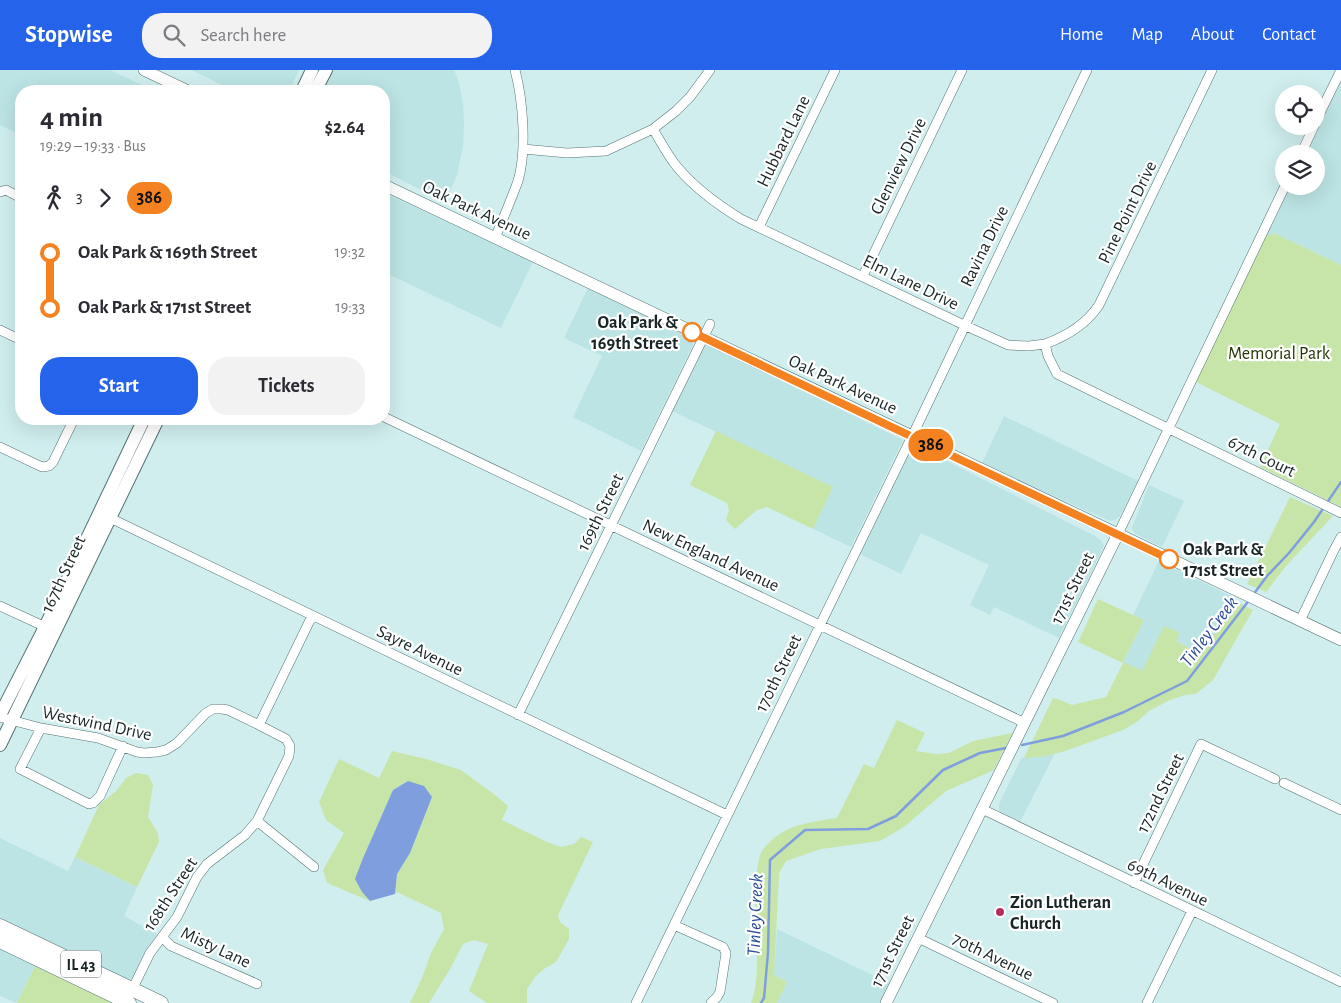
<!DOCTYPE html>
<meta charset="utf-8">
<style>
body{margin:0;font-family:"Alegreya Sans",sans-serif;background:#f2f2f3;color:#2b2b33;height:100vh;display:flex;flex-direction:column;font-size:19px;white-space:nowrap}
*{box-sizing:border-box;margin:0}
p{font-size:16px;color:#7c7c81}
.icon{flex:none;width:28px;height:28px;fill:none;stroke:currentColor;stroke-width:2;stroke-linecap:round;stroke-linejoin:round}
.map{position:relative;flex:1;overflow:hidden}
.details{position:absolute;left:15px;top:15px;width:375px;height:340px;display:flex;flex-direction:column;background:#fff;border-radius:20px;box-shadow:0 5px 20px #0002}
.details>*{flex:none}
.badge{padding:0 10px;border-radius:16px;font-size:18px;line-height:32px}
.fabs{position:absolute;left:1275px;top:15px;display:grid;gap:10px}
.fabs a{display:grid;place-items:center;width:50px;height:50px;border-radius:50%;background:#fff;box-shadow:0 5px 20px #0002;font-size:25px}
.map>.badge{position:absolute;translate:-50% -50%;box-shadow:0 0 0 2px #fff}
.legs{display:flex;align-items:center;gap:8px;height:55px;padding:0 25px;font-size:16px}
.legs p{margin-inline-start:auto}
.summary{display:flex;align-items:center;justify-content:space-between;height:85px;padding:0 25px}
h1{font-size:28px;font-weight:600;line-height:38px}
.primary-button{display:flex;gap:10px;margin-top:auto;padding:10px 25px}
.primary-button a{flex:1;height:58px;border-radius:20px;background:#2563eb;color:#fff;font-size:20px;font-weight:600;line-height:58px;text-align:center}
.primary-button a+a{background:#f2f2f3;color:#2b2b33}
ul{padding:0 25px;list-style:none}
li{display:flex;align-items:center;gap:18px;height:55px;font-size:19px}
li i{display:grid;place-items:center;width:8px;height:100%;margin:0 6px;background:currentColor}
li i::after{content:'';width:12px;height:12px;margin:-6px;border:4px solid;border-radius:50%;background:#fff}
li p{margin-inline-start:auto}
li:first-child i{background:linear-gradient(#0000 50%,currentColor 0)}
li:last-child i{background:linear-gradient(currentColor 50%,#0000 0)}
header{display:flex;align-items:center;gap:30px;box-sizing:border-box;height:70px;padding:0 25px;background:#2563eb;color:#fff}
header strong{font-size:24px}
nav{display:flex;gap:28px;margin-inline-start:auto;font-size:18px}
.search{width:350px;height:45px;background:#f2f2f3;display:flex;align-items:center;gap:12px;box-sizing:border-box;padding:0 18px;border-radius:20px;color:#7c7c81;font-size:19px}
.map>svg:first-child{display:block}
</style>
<header>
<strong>Stopwise</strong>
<div class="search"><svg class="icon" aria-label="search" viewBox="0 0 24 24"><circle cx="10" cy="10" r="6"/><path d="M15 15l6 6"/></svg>Search here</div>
<nav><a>Home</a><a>Map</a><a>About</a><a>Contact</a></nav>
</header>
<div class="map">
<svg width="1341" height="933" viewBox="0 0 1341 933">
<rect width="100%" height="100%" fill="#d0eeee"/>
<!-- built -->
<path fill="#bce4e4" d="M0 0H110L155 21H21V65L0 55Z
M191 0H299L289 21H235Z
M333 0H454L459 13 463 33 464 52 463 76 457 105 445 132 384 101V21H322Z
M1341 9V195L1274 163 1267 166 1264 169 1290 116H1316V84H1305Z
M384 123 533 192 501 258 384 202Z
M588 218 690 265 693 275 641 381 573 347 602 286 564 268Z
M705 273 903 370 851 477 813 459 832 417 672 341Z
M1004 346 1138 411 1120 446 1115 450 1110 451 1051 425 982 393Z
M917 376 1095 466 1101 470 1104 476 1059 568 994 537 990 545 970 535 989 495 921 463 901 504 860 484 910 380Z
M1149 415 1184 431 1162 477 1134 463 1132 458Z
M1159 491 1237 529 1201 584 1176 571 1142 602 1123 592 1144 550 1133 545Z
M1055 683 1019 754 1003 747 999 741V734L1022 687 1024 688 1041 687Z
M0 768 68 801 75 787 137 817 124 846 157 864 143 885 132 909 125 911 0 852Z
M777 859 891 914 882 933H777L787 912 774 905Z
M0 877 36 894 17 933 0 926Z"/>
<!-- green -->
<path fill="#c7e5a9" d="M1274 163 1341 195V437L1260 397 1280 354 1196 312 1264 169 1267 166Z
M716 361 833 417 813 459 767 437 757 440 735 459 726 450 729 440 727 433 690 415Z
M1290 427 1333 446 1286 496 1266 522 1247 514Z
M1098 529 1144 550 1123 592 1142 601 1164 556 1180 563 1176 571 1201 584 1235 531 1253 540 1213 610 1196 624 1185 625 1170 630 1149 641 1137 652 1123 660 1093 671 1062 682 1041 687 1024 688 1053 628 1057 629 1072 635 1106 627 1123 593 1078 572Z
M897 650 925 663 916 681 936 684 949 683 973 671 1012 663 994 700 946 721 904 757 880 771 821 779 786 791 779 803 774 905 787 912 777 933H751C757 918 757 900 757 884 757 863 752 797 762 781 766 774 775 767 781 763 797 753 818 751 837 748L864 694 874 698Z
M392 681 426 689 461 700 495 725 508 736 502 750 547 772 561 777 574 774 581 767 593 772 558 845 560 852 569 859V869L556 892 544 899 535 907 527 919V933H487L469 921 488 874 474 870 463 874 449 901 429 933H410L422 908 431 883 444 859 441 843 397 822 395 824 397 804 410 783 432 727 407 711 393 720 363 788 356 809 362 822 370 831 327 813 323 800 344 763 326 750 319 732 339 689 379 708Z
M136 703 148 705 153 715 148 747 158 763 159 772 137 817 75 787 99 735 116 721 126 708Z
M36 894 117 933H17Z"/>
<!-- water -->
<path fill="#7e9ede" d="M408 711 424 716 432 727 410 783 397 804 395 824 370 831 362 822 355 809 363 788 393 720Z"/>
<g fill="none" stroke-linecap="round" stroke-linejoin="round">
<!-- stream -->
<path stroke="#7e9ede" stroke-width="2.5" d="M1253 525 1267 506 1289 483 1314 452 1341 412
M1022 675 1063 666 1124 642 1187 611 1250 529
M761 933 764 928 768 883 770 790 805 760 868 759 896 746 943 700 980 683 1006 678"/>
<defs>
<path id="minor" d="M1316 51 1341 0
M653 59C661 72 668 86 678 98 696 119 718 135 741 149L964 255 1008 275 1029 276 1045 274 1048 286 1057 304 1341 443
M523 79 567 83 606 81 653 59 676 41 690 27 710 0
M1301 84 1314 56
M0 122 6 120 21 128
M759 157 835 0
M495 168C503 149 511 130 518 111 527 81 523 30 515 0
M863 206 962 0
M0 260 21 270
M1045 274C1067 266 1086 255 1099 235L1212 0
M384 347 1025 653
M0 377 42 397 49 396 53 392 74 349
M106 446 727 745
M1118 464 1285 116
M0 536 50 559
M1300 551 1333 482 1341 467
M518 645 710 254
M0 647 41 658 98 668 137 682 144 683 157 682 166 680 177 673 206 643 213 639H222L228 640 259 655
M41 658 20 699 89 734 93 733 100 726 123 676
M1284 713 1341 740
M982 739 1341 912
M257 751 314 797
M1134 813 1201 674 1275 709
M674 855 723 877 726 883 720 922 717 927 711 933
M162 867 171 876 257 914
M918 868 1053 933
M130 924 150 883 177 847 197 807 207 794 245 765 257 751 289 686 290 676 286 669 259 655 312 546
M636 933 918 354 1087 0
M1147 933 1192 841"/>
<path id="tertiary" d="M144 0 188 21
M384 115 1341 570
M886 933 1118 464"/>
<path id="secondary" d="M302 21 312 0
M315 21 326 0
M0 645 45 557 144 349
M0 675 158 349"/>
<path id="primary" d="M0 856 161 933
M0 871 129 933"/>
</defs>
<!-- minor casing -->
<use href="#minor" stroke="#567171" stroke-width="10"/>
<!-- tertiary casing -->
<use href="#tertiary" stroke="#567171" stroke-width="12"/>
<!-- secondary casing -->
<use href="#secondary" stroke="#567171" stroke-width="14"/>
<!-- primary casing -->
<use href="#primary" stroke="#567171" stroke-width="15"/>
<!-- minor -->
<use href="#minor" stroke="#fff" stroke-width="9"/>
<!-- tertiary -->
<use href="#tertiary" stroke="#fff" stroke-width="11"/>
<!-- secondary -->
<use href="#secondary" stroke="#fff" stroke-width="12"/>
<!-- primary -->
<use href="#primary" stroke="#fff" stroke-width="14"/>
</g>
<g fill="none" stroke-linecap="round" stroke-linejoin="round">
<defs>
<path id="line-1" d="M692 262 1169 489"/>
</defs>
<!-- line-1 casing -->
<use href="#line-1" stroke="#fff" stroke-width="11"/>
<!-- line-1 -->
<use href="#line-1" stroke="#f58220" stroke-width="8"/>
</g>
<!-- markers -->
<g fill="#fff" stroke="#f58220" stroke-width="2.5">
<circle cx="692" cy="262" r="9"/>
<circle cx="1169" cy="489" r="9"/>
</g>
<circle fill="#b72a5d" stroke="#fff" stroke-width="2" cx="1000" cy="842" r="5"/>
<g text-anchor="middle" stroke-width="4.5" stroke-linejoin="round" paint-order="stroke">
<!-- shield labels -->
<rect fill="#fff" stroke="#5e6666" stroke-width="1" x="61" y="880.5" width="40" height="27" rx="4"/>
<g font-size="16" font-weight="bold" fill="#192424">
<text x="81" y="900">IL 43</text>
</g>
<!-- street labels -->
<g font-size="18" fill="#192424" stroke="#fff">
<text transform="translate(783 71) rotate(-64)" y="6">Hubbard Lane</text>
<text transform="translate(898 96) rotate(-64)" y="6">Glenview Drive</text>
<text transform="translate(477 140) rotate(25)" y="6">Oak Park Avenue</text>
<text transform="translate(1127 142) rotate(-64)" y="6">Pine Point Drive</text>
<text transform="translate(984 176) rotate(-64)" y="6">Ravina Drive</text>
<text transform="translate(911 212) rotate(26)" y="6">Elm Lane Drive</text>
<text transform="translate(843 314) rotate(25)" y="6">Oak Park Avenue</text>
<text transform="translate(1262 386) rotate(26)" y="6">67th Court</text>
<text transform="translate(600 442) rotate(-64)" y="6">169th Street</text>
<text transform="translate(711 485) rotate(25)" y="6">New England Avenue</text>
<text transform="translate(63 504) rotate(-65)" y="6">167th Street</text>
<text transform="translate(1072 518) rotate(-64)" y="6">171st Street</text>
<text transform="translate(420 580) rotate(26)" y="6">Sayre Avenue</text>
<text transform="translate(778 603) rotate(-64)" y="6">170th Street</text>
<text transform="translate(97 653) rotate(12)" y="6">Westwind Drive</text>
<text transform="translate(1160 723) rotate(-64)" y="6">172nd Street</text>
<text transform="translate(1168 812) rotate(26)" y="6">69th Avenue</text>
<text transform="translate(170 824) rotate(-57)" y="6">168th Street</text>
<text transform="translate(216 877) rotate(25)" y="6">Misty Lane</text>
<text transform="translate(892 881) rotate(-64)" y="6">171st Street</text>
<text transform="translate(993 886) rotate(26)" y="6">70th Avenue</text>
</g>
<!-- stop labels -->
<g font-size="18" font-weight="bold" fill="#192424" stroke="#fff" text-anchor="end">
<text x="678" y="258">Oak Park &amp;<tspan x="678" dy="21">169th Street</tspan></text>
<text x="1183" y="485" text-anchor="start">Oak Park &amp;<tspan x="1183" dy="21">171st Street</tspan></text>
</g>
<!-- park labels -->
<g font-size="18" fill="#223703" stroke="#fff">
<text x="1279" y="289">Memorial Park</text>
</g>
<!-- poi labels -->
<g font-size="18" font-weight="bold" fill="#192424" stroke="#fff" text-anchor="start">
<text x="1010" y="838">Zion Lutheran<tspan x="1010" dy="21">Church</tspan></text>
</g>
<!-- water labels -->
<g font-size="19" font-style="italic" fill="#2a4d99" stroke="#fff">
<text transform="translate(1208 561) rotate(-53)" y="7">Tinley Creek</text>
<text transform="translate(754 845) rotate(-88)" y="7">Tinley Creek</text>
</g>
</g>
</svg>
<div class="fabs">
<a><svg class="icon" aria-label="locate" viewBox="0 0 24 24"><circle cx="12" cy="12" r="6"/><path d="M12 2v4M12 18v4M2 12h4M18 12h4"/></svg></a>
<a><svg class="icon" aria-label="layers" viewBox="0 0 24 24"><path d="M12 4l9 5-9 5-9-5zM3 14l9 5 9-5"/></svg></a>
</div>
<b class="badge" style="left:931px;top:375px;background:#f58220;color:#111">386</b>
<section class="details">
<div class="summary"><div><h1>4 min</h1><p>19:29 – 19:33 · Bus</p></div><b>$2.64</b></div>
<div class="legs"><svg class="icon" aria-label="walk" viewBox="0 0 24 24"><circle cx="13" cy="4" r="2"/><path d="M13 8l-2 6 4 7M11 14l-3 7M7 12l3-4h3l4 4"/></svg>3<svg class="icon" aria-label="forward" viewBox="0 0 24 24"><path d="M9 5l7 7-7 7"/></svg><b class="badge" style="background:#f58220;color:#111">386</b></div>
<ul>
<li><i style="color:#f58220"></i><b>Oak Park &amp; 169th Street</b><p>19:32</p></li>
<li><i style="color:#f58220"></i><b>Oak Park &amp; 171st Street</b><p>19:33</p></li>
</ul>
<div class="primary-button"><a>Start</a><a>Tickets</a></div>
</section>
</div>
